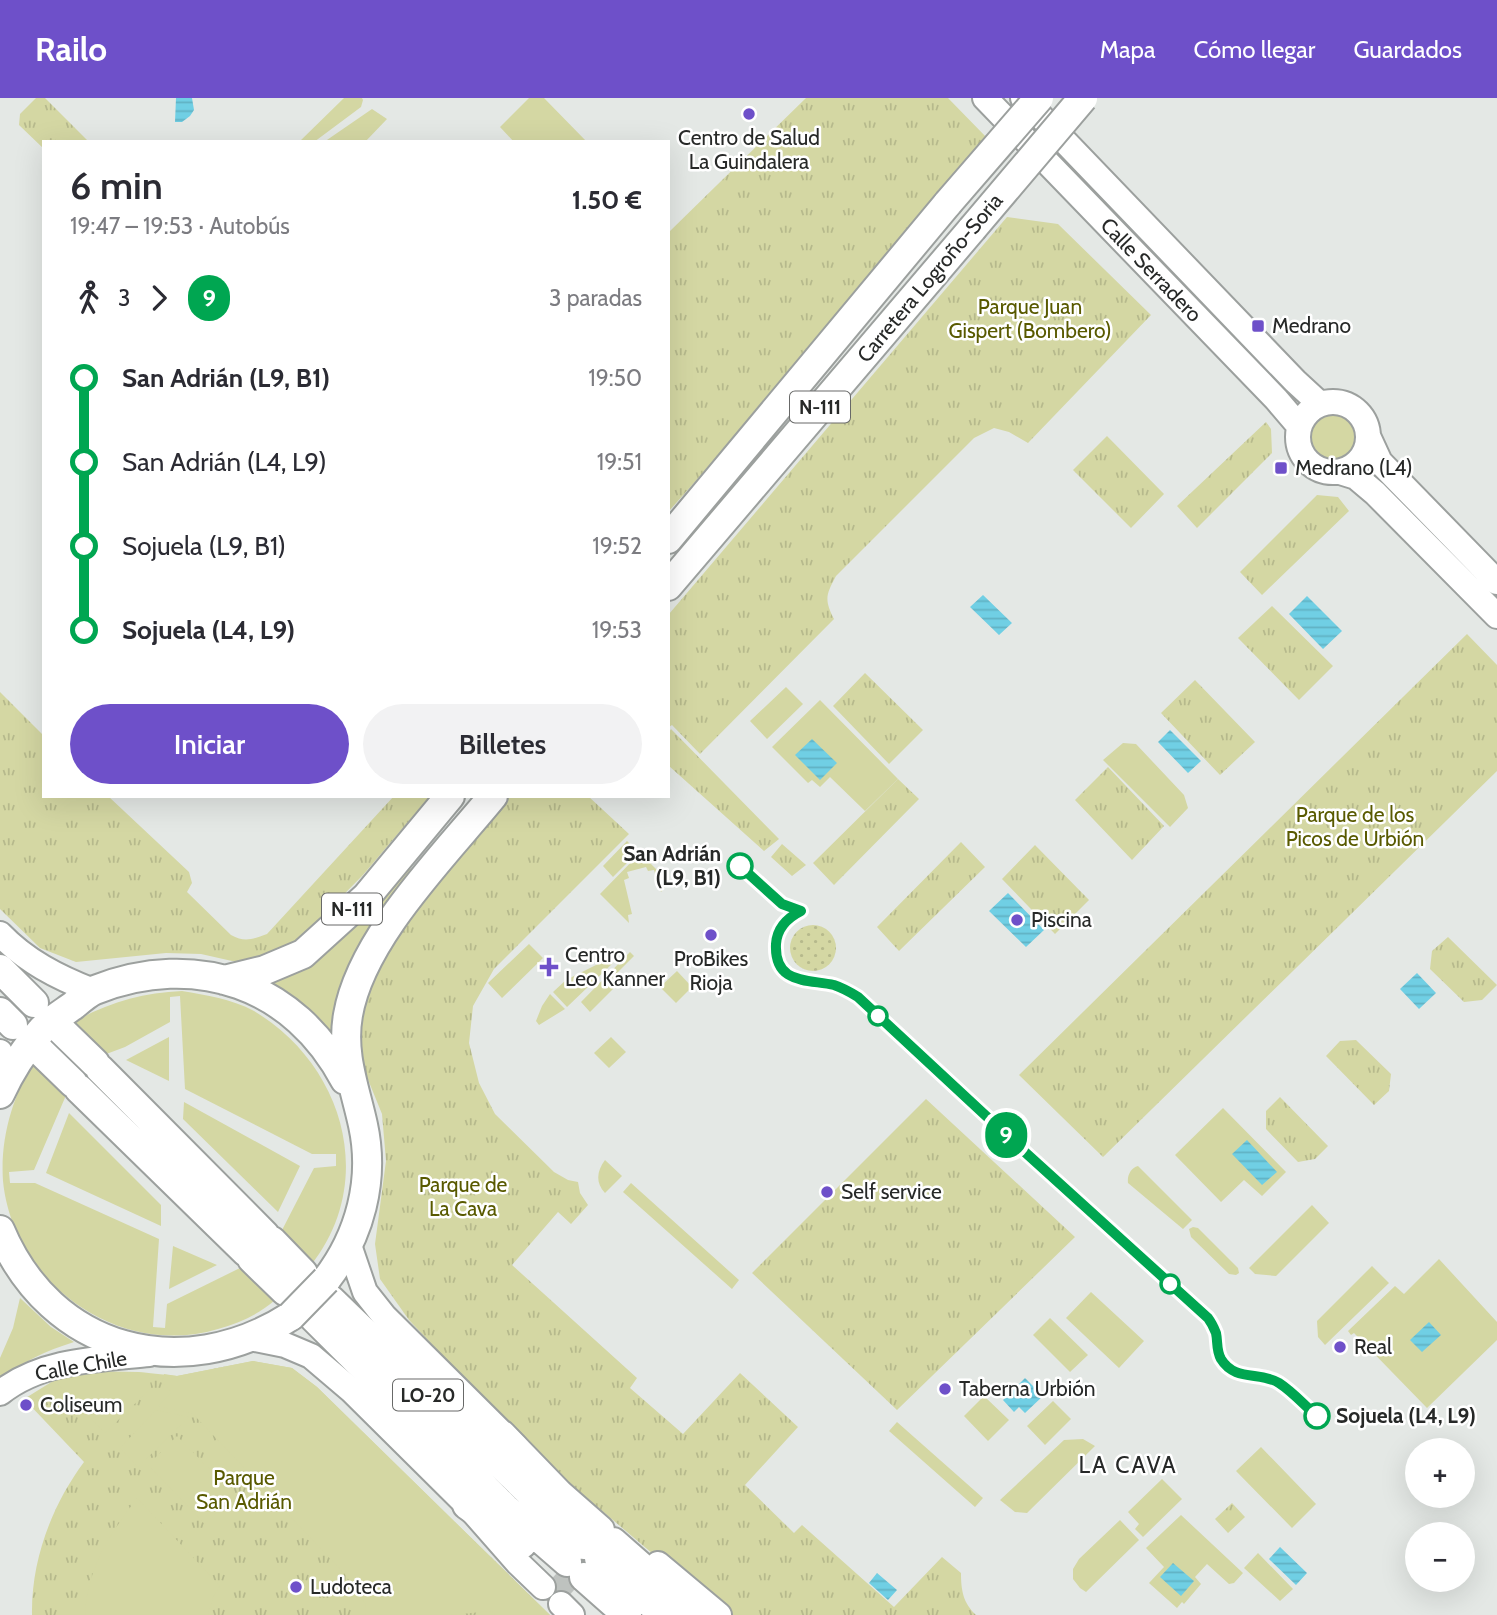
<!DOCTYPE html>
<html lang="es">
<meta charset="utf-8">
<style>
body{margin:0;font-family:Cabin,sans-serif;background:#f2f2f3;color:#2b2b33;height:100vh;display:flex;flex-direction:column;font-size:26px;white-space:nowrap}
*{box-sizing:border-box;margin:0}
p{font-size:23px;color:#7c7c81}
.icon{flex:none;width:38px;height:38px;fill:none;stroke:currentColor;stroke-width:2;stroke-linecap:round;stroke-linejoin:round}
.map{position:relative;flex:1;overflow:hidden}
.details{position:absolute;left:42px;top:42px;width:628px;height:658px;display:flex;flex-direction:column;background:#fff;border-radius:0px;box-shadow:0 7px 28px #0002}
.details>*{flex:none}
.badge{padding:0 14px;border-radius:23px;font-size:24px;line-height:46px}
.fabs{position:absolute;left:1405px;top:1340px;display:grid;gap:14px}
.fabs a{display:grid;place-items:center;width:70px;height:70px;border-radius:50%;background:#fff;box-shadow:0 7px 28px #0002;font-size:35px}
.map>.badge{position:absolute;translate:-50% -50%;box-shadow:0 0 0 4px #fff}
.legs{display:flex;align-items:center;gap:10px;height:77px;padding:0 28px;font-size:23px}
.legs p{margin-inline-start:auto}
.head{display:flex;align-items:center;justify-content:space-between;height:119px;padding:0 28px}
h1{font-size:38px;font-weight:600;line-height:52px}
.primary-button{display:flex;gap:14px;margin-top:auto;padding:14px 28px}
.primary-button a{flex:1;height:80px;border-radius:42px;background:#6e50c9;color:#fff;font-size:28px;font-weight:600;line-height:80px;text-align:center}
.primary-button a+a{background:#f2f2f3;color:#2b2b33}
ul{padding:0 28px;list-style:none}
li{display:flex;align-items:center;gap:24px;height:84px;font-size:26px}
li i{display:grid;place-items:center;width:10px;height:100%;margin:0 9px;background:currentColor}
li i::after{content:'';width:18px;height:18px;margin:-9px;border:5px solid;border-radius:50%;background:#fff}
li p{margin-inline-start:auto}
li:first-child i{background:linear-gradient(#0000 50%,currentColor 0)}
li:last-child i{background:linear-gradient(currentColor 50%,#0000 0)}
header{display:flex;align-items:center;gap:42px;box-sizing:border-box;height:98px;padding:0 35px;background:#6e50c9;color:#fff}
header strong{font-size:33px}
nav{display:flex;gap:38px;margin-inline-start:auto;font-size:24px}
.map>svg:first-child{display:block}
</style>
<header>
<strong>Railo</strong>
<nav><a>Mapa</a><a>Cómo llegar</a><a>Guardados</a></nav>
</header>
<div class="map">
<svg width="1497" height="1517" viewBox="0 0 1497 1517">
<defs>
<pattern id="grass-dots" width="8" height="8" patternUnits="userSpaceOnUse" patternTransform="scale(1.75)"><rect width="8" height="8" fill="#d4d7a3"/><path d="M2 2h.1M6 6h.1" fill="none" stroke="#b6b98c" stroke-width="1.8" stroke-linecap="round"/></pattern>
<pattern id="park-tufts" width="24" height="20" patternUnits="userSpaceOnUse" patternTransform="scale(1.75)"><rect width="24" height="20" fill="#d4d7a3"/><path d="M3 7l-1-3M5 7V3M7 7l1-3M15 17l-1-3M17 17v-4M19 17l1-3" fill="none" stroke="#b6b98c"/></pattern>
<pattern id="water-rules" width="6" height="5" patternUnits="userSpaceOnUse" patternTransform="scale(1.75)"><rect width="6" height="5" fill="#70cfe4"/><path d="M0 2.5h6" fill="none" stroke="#61b2c4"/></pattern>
</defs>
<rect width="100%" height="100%" fill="#e4e8e5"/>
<!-- grass -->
<path fill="url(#grass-dots)" d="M790 850a23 23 0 1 1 46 0a23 23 0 1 1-46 0Z"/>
<!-- park -->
<path fill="url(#park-tufts)" d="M36 0H45L89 44H44V51L19 27 20 16Z
M806 0H948L988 41 774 295 669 413V134Z
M1007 119 1058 126 1151 217 1028 345 1009 334 994 330 974 340 836 478C826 497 824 501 834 521L700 656 672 627 669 629V516Z
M1266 324 1271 331 1272 355 1197 430 1177 408Z
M1107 338 1164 396 1131 430 1073 372Z
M1317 397 1338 399 1349 413 1262 497 1240 474Z
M1272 508 1333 568 1299 602 1238 540Z
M1467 536 1497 567V673L1103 1059 1019 977Z
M865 575 923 632 889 666 833 608Z
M1195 582 1255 644 1220 677 1161 615Z
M0 594 44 638V698H108L189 774 192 785 187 794 231 837C245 845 253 841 267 836L394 698H430L363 777 297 844 261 864 232 863 201 856 166 855 76 864 40 850 0 811Z
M671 631 779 741 764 753 669 668V634Z
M1108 669 1164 728 1132 762 1075 702Z
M898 681 919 701 834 787 813 765Z
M509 698H588L629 736 494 871 473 908 469 945 479 985 495 1016 554 1074 568 1082 578 1084 580 1095 588 1107 571 1126 558 1114 512 1167 637 1280 630 1290 683 1336 740 1275 798 1329 745 1387 794 1435 802 1427 894 1509 942 1459 961 1475C961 1492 963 1505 976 1517H725L535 1356 409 1222 380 1181 375 1146 386 1063 382 1016 358 957 359 926 366 898 401 828Z
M961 744 985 769 899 853 877 829Z
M782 746 806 767 792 778 771 759Z
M1035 747 1089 802 1055 836 1002 781Z
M1448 839 1497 887 1482 902 1464 904 1430 871 1432 853Z
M1356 942 1391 976 1389 993 1374 1007 1326 958 1340 943Z
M1280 999 1328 1048 1315 1061 1298 1064 1266 1031V1013Z
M926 1001 1075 1139 897 1312 752 1175Z
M253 1263 292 1270 317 1289 550 1517H32C31 1462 52 1407 84 1364L24 1301 53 1283 86 1273 139 1274 177 1278Z
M1232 1405 1245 1419 1228 1435 1215 1421Z"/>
<!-- garden -->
<path fill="#d4d7a3" d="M344 0H362L363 2 361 9 314 44H299Z
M529 0H544L587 44H514L500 29Z
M372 11 387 21 365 44H324Z
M1311 339a22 22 0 1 1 44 0a22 22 0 1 1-44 0Z
M786 589 803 606 767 641 750 623Z
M820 602 898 681 865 713 830 679 820 689 812 682 808 685 772 649Z
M1123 645 1136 646 1184 697 1188 710 1170 729 1103 662Z
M627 743 638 754 613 779 603 768Z
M640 755 669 784 661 794 654 772 648 773 646 769 627 774 629 780 624 782 632 816 628 817 629 825 600 796Z
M406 768 413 773 333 933 329 934 295 902 267 884Z
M529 846 543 860 502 900 488 885Z
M630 854 634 858 611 881 617 887 590 914 581 904Z
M608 861 613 865 567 909 553 894 566 882Z
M677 873 692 889 676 905 660 889Z
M182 893C206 897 232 901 254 913 343 966 378 1082 311 1167L280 1136 314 1070 336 1068V1056H312L185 991 180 898 170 899V924L125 949 101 958 70 926C106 905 141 895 182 893Z
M550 896 565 911 539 927 536 923 542 908Z
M169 939V983L126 962Z
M611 939 626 954 609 970 594 955Z
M34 961 67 995 34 1072 9 1074 10 1085H35L159 1141 153 1229 165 1230 167 1206 242 1169 275 1202C258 1217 239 1225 218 1231 119 1261 13 1185 3 1083 0 1039 13 999 34 961Z
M184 1004 300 1068 278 1114 183 1021Z
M1223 1010 1286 1074 1262 1098 1244 1082 1221 1104 1175 1057Z
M69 1015 161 1107V1128L46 1075Z
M605 1062 622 1078 605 1095C595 1084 597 1073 605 1062Z
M1138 1068 1192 1122 1183 1131 1128 1085C1127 1077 1131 1070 1138 1068Z
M631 1085 739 1182 732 1191 623 1094Z
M1312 1107 1329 1125 1276 1178 1255 1176 1249 1170Z
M1193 1129 1198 1130 1238 1170 1239 1175 1236 1177 1229 1176 1191 1139 1189 1131Z
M173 1148 217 1167 169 1191Z
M1439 1161 1497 1224V1242L1427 1310 1354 1235 1351 1237 1348 1233 1395 1188 1404 1196Z
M1372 1168 1389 1185 1325 1247 1318 1239 1317 1223Z
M1091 1194 1144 1243 1119 1270 1066 1220Z
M20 1200 51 1229 74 1244C46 1253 22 1263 0 1283V1260L13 1230Z
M1050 1220 1088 1257 1070 1274 1033 1237Z
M253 1263 292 1270 317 1289 550 1517H496L491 1513 451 1517H365L366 1507 344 1475 193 1316 158 1308 172 1294 162 1285 164 1276 177 1278Z
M86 1273 149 1275 151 1290 105 1335 55 1283Z
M984 1298 1009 1322 988 1343 964 1318Z
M1053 1303 1071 1321 1045 1347 1027 1328Z
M156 1312 189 1319 138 1369 120 1350Z
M897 1324 983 1400 975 1409 889 1333Z
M177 1338 235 1397 205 1426 148 1367Z
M1083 1341 1095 1348 1027 1415 1015 1414 1000 1402 1064 1342Z
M1261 1349 1316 1406 1292 1430 1236 1373Z
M1162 1381 1182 1401 1143 1439 1135 1431 1139 1426 1128 1414Z
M137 1400 220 1488 213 1499 208 1517H85C88 1468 109 1438 137 1400Z
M1181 1417 1243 1475 1234 1485 1229 1486 1207 1466 1195 1479 1201 1486 1184 1506 1182 1504 1177 1510 1149 1485 1164 1469 1146 1450Z
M1120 1422 1139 1442 1086 1494 1080 1490 1073 1481V1471L1079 1461Z
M1258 1455 1293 1491 1280 1503 1244 1470Z"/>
<!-- water -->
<path fill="url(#water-rules)" d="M176 0H192L194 12 190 18 182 24H175Z
M983 497 1012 525 999 537 970 509Z
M1307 498 1342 533 1323 551 1289 516Z
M1170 632 1201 663 1188 675 1158 644Z
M812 641 837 665 820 682 795 657Z
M1008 795 1044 832 1026 849 989 813Z
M1417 875 1436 895 1419 911 1400 891Z
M1247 1042 1277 1074 1262 1087 1232 1056Z
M1429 1224 1441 1237 1422 1254 1410 1242Z
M1025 1280 1043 1298 1025 1315 1019 1309 1014 1314 1003 1302Z
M1280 1449 1307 1475 1296 1487 1269 1461Z
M1173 1465 1194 1483 1181 1498 1160 1479Z
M877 1475 897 1492 888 1502 869 1485Z"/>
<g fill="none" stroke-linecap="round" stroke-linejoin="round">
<!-- highway-tunnel -->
<path stroke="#bec2bf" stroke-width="28" stroke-dasharray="28 14" stroke-linecap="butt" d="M556 1476 574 1492"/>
<defs>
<path id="major" d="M985 0 1276 301 1299 328
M1023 0 1295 283 1320 306
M1298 339a35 35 0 1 1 70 0a35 35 0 1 1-70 0Z
M1368 338 1380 364 1497 484
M1340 374 1356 379 1375 395 1497 518
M0 836C26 863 57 879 93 893
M0 954 8 978
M349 1147 365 1194 384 1218 515 1348
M250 1240 285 1247 311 1258 351 1292 467 1407 518 1465 543 1489
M0 1295C41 1262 98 1261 149 1256
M658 1466 719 1517
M561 1506 572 1517"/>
<path id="highway" d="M668 441 948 105
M668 488 972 131
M0 871 34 905
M224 882 265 872 303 856 367 798 450 698
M0 914 13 927
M61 932 95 965
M40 953 73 985
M100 971 265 1137
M79 991 246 1154
M0 996C10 974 24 952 40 934 49 923 63 915 74 907 80 902 88 895 95 892 196 852 295 887 345 982
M0 1132C51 1254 182 1288 291 1218
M272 1143 303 1175
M252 1161 285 1193
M326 1182C360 1138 375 1082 363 1027 355 990 341 956 348 917 361 840 444 758 493 698
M331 1202 584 1447
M314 1220 505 1410 567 1464
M502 1337 559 1396 600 1432
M467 1407 522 1446
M613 1444 696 1517
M599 1460 664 1517
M584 1479 627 1517"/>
</defs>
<!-- major casing -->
<use href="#major" stroke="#9ca09e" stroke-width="28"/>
<!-- highway casing -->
<use href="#highway" stroke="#9ca09e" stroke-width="32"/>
<!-- major -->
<use href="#major" stroke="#fff" stroke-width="24"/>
<!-- highway -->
<use href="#highway" stroke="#fff" stroke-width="28"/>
<defs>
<path id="highway-bridge" d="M948 105 1039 0
M972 131 1083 0
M291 1218 326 1182"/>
</defs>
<!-- highway-bridge casing -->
<use href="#highway-bridge" stroke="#9ca09e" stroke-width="32" stroke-linecap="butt"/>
<!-- highway-bridge -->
<use href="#highway-bridge" stroke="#fff" stroke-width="28"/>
</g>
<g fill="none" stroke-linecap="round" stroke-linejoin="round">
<defs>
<path id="line-1" d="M740 768 782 806 801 813C787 820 777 830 776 846 774 887 808 881 834 887 843 890 850 894 858 899L1027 1056 1208 1220C1211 1224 1214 1230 1216 1235 1218 1244 1216 1252 1221 1261 1235 1284 1260 1273 1279 1285 1293 1294 1305 1308 1317 1318"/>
</defs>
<!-- line-1 casing -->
<use href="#line-1" stroke="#fff" stroke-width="16"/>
<!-- line-1 -->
<use href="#line-1" stroke="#00a651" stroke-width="10"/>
</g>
<!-- markers -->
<g fill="#6e50c9" stroke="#fff" stroke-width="2.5">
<circle cx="749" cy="16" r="7"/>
<rect x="1251" y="221" width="14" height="14" rx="3.5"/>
<rect x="1274" y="363" width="14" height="14" rx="3.5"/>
<circle cx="1017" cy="822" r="7"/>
<circle cx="711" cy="837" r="7"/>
<path d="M545.5 858.5h7v7h7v7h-7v7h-7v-7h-7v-7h7z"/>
<circle cx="827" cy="1094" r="7"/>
<circle cx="1340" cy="1249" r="7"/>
<circle cx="945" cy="1291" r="7"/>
<circle cx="26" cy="1307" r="7"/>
<circle cx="296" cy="1489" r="7"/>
</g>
<g fill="#fff" stroke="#00a651" stroke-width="3.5">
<circle cx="740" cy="768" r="12"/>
<circle cx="878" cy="918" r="9"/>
<circle cx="1170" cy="1186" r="9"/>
<circle cx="1317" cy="1318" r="12"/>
</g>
<g text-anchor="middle" stroke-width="5" stroke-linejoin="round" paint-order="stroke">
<!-- shield labels -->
<g fill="#fff" stroke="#686968" stroke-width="2">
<rect x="790" y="293.5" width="60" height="31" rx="5"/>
<rect x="322" y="795.5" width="60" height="31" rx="5"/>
<rect x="393" y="1281.5" width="70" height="31" rx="5"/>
</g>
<g font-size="19" font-weight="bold" fill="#272928">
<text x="820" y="316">N-111</text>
<text x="352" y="818">N-111</text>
<text x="428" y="1304">LO-20</text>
</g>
<!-- poi labels -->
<g font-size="21" fill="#272928" stroke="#fff" text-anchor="start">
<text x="749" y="47" text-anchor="middle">Centro de Salud<tspan x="749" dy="24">La Guindalera</tspan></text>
<text x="1272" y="235">Medrano</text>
<text x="1295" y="377">Medrano (L4)</text>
<text x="1031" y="829">Piscina</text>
<text x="565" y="864">Centro<tspan x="565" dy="24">Leo Kanner</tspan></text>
<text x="711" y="868" text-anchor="middle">ProBikes<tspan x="711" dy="24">Rioja</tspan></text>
<text x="841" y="1101">Self service</text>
<text x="1354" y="1256">Real</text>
<text x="959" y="1298">Taberna Urbión</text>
<text x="40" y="1314">Coliseum</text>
<text x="310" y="1496">Ludoteca</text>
</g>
<!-- street labels -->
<g font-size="21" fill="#272928" stroke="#fff">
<text transform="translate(1151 172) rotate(46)" y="7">Calle Serradero</text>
<text transform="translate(930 180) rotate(-50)" y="7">Carretera Logroño-Soria</text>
<text transform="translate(81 1268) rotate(-10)" y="7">Calle Chile</text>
</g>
<!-- park labels -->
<g font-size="21" fill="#595a00" stroke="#fff">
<text x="1030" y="216">Parque Juan<tspan x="1030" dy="24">Gispert (Bombero)</tspan></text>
<text x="1355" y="724">Parque de los<tspan x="1355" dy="24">Picos de Urbión</tspan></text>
<text x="463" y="1094">Parque de<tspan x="463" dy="24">La Cava</tspan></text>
<text x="244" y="1387">Parque<tspan x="244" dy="24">San Adrián</tspan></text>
</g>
<!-- stop labels -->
<g font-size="21" font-weight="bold" fill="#272928" stroke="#fff" text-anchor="end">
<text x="721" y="763">San Adrián<tspan x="721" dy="24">(L9, B1)</tspan></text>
<text x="1336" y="1325" text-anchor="start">Sojuela (L4, L9)</text>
</g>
<!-- neighbourhood labels -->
<g font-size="23" letter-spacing="2" fill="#272928" stroke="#fff">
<text x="1128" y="1375">LA CAVA</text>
</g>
</g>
</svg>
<div class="fabs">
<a>+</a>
<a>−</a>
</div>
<b class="badge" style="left:1006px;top:1037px;background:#00a651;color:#fff">9</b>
<section class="details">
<div class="head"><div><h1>6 min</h1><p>19:47 – 19:53 · Autobús</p></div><b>1.50 €</b></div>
<div class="legs"><svg class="icon" aria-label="walk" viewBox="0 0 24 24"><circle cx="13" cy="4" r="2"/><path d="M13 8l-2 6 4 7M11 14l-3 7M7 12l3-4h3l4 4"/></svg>3<svg class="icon" aria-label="forward" viewBox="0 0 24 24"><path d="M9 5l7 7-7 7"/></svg><b class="badge" style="background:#00a651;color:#fff">9</b><p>3 paradas</p></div>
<ul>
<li><i style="color:#00a651"></i><b>San Adrián (L9, B1)</b><p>19:50</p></li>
<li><i style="color:#00a651"></i><span>San Adrián (L4, L9)</span><p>19:51</p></li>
<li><i style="color:#00a651"></i><span>Sojuela (L9, B1)</span><p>19:52</p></li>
<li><i style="color:#00a651"></i><b>Sojuela (L4, L9)</b><p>19:53</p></li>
</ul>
<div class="primary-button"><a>Iniciar</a><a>Billetes</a></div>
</section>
</div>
